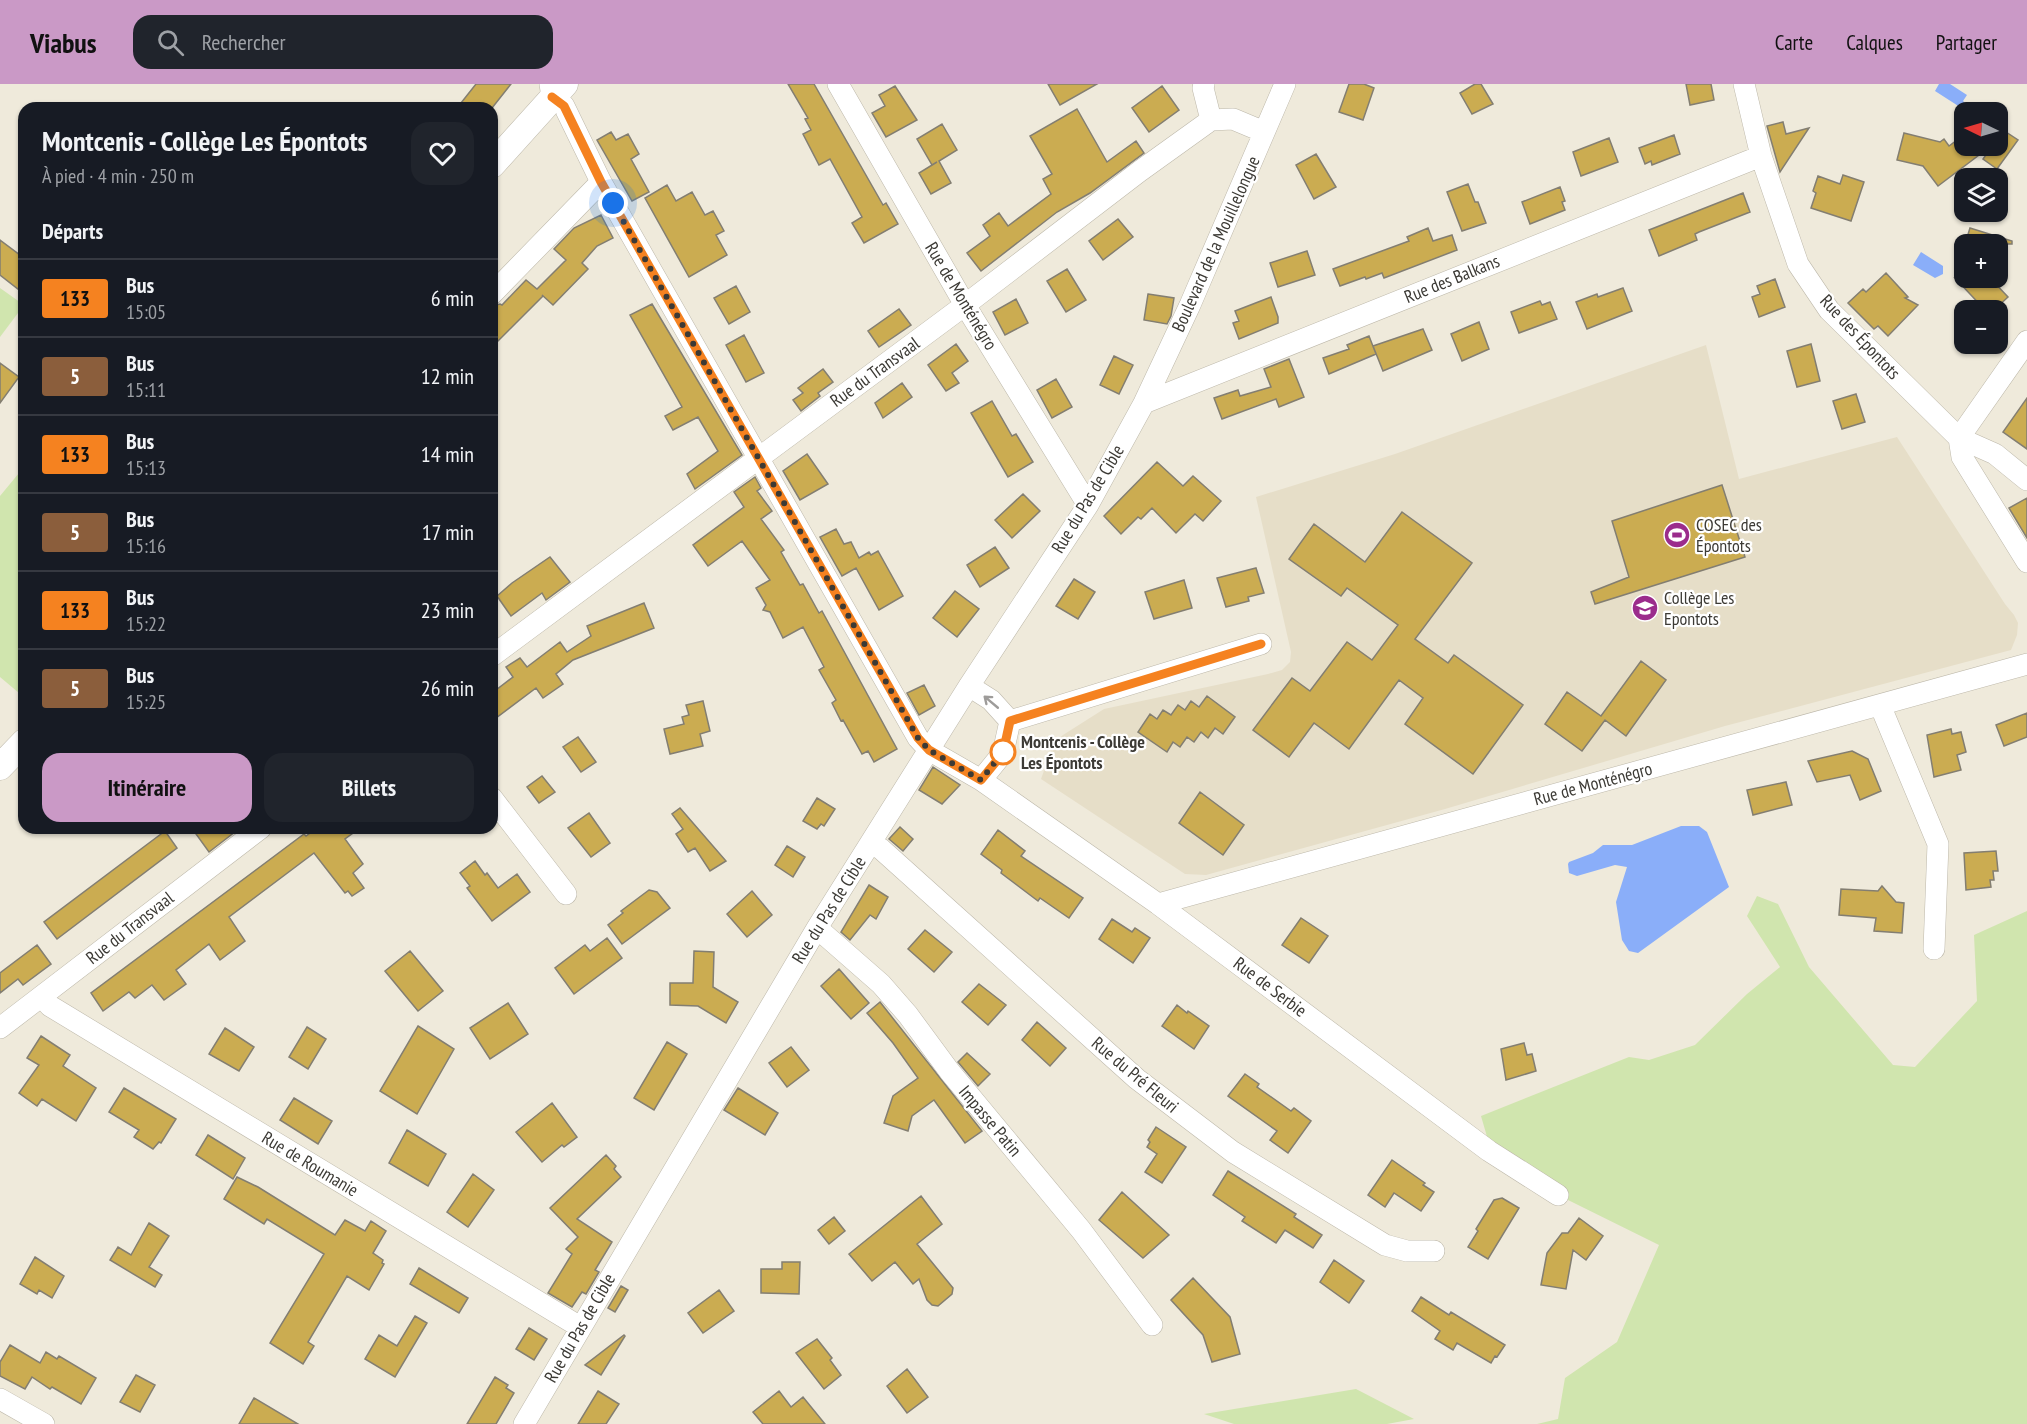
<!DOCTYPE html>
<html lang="fr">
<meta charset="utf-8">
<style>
body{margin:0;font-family:"PT Sans Narrow",sans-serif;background:#20242c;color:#f1f3f6;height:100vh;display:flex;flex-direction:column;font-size:22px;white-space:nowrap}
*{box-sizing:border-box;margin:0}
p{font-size:20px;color:#9ea1a6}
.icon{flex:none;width:33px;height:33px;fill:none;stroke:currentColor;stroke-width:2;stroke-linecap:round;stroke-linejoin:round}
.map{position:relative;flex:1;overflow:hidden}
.side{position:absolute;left:18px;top:18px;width:480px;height:732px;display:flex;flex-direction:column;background:#171b24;border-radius:18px;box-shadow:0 2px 4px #0004}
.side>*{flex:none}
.badge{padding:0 12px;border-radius:4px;font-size:21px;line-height:39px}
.needle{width:39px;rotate:275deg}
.tools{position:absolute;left:1954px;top:18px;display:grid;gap:12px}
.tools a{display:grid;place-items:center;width:54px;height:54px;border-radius:12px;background:#171b24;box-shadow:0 2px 4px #0004;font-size:30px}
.you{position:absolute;width:30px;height:30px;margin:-15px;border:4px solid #fff;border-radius:50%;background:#1a73e8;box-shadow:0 0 0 9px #1a73e833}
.map>.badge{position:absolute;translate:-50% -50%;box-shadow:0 0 0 3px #fff}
h2{padding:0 24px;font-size:22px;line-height:54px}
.round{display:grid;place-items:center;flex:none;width:63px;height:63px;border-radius:18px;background:#20242c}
.summary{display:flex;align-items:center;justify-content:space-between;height:102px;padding:0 24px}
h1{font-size:28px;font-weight:700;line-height:45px}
.action{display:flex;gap:12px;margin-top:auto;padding:12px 24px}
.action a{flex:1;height:69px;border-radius:18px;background:#ca99c6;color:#111;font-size:24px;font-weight:700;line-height:69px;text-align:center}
.action a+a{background:#20242c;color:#f1f3f6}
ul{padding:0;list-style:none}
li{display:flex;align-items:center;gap:18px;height:78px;padding:0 24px;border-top:2px solid #363941}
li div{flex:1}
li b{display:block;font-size:22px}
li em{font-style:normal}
li .badge{min-width:66px;font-weight:700;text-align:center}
header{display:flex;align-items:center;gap:36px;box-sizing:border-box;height:84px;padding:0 30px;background:#ca99c6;color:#111}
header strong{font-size:28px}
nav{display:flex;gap:33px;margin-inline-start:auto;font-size:21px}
.search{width:420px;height:54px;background:#20242c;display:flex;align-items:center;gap:15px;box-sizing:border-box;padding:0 21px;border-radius:18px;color:#9ea1a6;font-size:22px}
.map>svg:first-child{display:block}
</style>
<header>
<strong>Viabus</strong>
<div class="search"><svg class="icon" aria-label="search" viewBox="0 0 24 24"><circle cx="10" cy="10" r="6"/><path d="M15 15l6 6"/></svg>Rechercher</div>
<nav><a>Carte</a><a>Calques</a><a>Partager</a></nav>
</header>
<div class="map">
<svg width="2027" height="1340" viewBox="0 0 2027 1340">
<rect width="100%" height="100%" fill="#efeadb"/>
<!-- built -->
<path fill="#e6dec8" d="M1706 261 1739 395 1897 353 2005 520 2014 531 2018 539 2017 551 2011 566 1725 642 1445 725 1206 791 1185 790 1041 695 1054 659 1063 651 1104 625 1268 590 1282 586 1290 578 1291 568 1256 413 1395 370Z"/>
<!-- green -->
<path fill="#d0e5ae" d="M0 204 24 221 0 253Z
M24 383V602L19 609 0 593V412Z
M1757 812 1778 820 1809 883 1893 981 1915 983 1977 917 1974 851 2027 827V1340H1537L1558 1335 1565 1294 1617 1258 1659 1161 1495 1080 1481 1032 1629 973 1649 976 1695 961 1747 910 1780 883 1747 832Z
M1356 1305 1414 1335 1387 1340H1234L1204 1330Z"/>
<!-- water -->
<path fill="#8aaef9" d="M1939 0H1950L1967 11 1963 17 1966 20 1963 25 1935 7Z
M1921 168 1943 182V190L1935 194 1913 181Z
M1681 742H1699L1707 748 1729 803 1638 869 1629 867 1622 856 1616 818 1627 783 1615 781 1577 792 1569 789 1568 780 1569 778 1593 769 1603 761H1632Z"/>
<!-- building -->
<path fill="#cbac51" stroke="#837e71" stroke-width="1.5" d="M476 0H511L492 24H457Z
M788 0H814L883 121 886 119 898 140 864 159 852 139 862 133 830 75 819 81 803 50 811 46 805 35 808 34Z
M1048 0H1097L1060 21Z
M1349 0H1364L1374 4 1363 36 1339 28Z
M1475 0H1481L1493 20 1472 30 1460 9Z
M1686 0H1711L1714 16 1690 21Z
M895 2 917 36 886 53 872 29 885 22 879 11Z
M1162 2 1179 26 1149 48 1132 24Z
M1077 25 1107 78 1136 57 1144 69 1090 109 1057 128 981 187 967 169 990 152 983 141 999 129 1008 142 1051 110 1043 95 1052 90 1030 52Z
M1783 38 1786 50 1809 44 1780 88 1767 42Z
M942 40 957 66 939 77 951 99 931 110 919 89 937 78 932 81 917 55Z
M2003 46 2018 56 1997 85 1983 75 1992 62H1998V53Z
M611 48 616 56 628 50 639 70 631 75 649 108 632 117 597 56Z
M1904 49 1940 58 1944 55 1949 62 1965 50V62H1991L1938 102 1923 82 1897 76Z
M1674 51 1680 70 1652 81 1651 77 1645 80 1639 64Z
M1609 54 1618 78 1581 92 1573 68Z
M1316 70 1336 103 1314 115 1296 81Z
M1843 91 1864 98 1851 137 1811 124 1816 109 1813 107 1818 92 1840 100Z
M1468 100 1475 118H1478L1486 139 1462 147 1447 108Z
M667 101 676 117 692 108 705 131 713 127 724 147 716 151 727 171 689 193 645 114Z
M1560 103 1565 117 1562 118 1565 126 1530 140 1522 118Z
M1743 109 1750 128 1699 148 1695 150 1697 156 1659 172 1649 146Z
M601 131 613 154 597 162 582 179 588 185 553 221 542 211 543 212 492 263V222L500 220 502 221 526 196 537 205 566 176 554 165 574 144Z
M1118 135 1133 153 1103 176 1089 157Z
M1428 144 1433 157 1452 151 1457 166 1384 194 1382 189 1366 195 1365 193 1340 202 1333 185 1409 157 1407 153Z
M1970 144 2012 157V160H1965Z
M0 156 24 174V194L18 205 0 191Z
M1307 167 1315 191 1278 203 1270 179Z
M1067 185 1086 216 1066 228 1047 197Z
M1886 189 1908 213 1905 214 1918 221 1888 252 1878 242 1874 245 1848 219 1863 205 1866 208Z
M1955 194H1990L2008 213 1994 226H1985Z
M1775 195 1785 223 1759 233 1752 213 1760 210 1757 202Z
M736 202 750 228 729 240 714 214Z
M1623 204 1632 227 1587 245 1576 218 1597 210 1598 213Z
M1148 210 1174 214 1171 232 1167 240 1144 236Z
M1271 213 1278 233V239L1239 255 1233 239 1239 237 1235 227Z
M1016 215 1028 239 1005 251 993 228Z
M1540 217 1542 221 1550 218 1557 235 1519 249 1511 228Z
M652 220 742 371 695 405 687 390 718 367 698 333 673 346 665 332 682 323 630 231Z
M899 225 911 241 879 263 868 247Z
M1479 238 1489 265 1462 277 1451 250Z
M1423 245 1432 266 1383 287 1373 262Z
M744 251 764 289 746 298 726 261Z
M1369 252 1376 270 1329 290 1323 274 1349 265 1347 261Z
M956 260 968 277 952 289 959 299 946 307 928 281Z
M1811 260 1820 297 1797 303 1787 267Z
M1114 272 1133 281 1119 310 1100 301Z
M1289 275 1304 313 1279 323 1276 315 1222 335 1214 314 1238 306 1240 312 1271 303 1264 285Z
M0 279 19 293 0 319Z
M823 285 833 298 818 309 820 312 801 327 793 316 803 309 798 304Z
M1056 295 1072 323 1052 334 1037 306Z
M902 299 912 313 883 334 875 319Z
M1856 310 1865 338 1842 345 1833 317Z
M2027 314V365L2003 348Z
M992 317 1012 352 1016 350 1033 378 1008 393 971 329Z
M807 370 828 400 800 416 783 387Z
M1157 378 1183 402 1193 392 1221 417 1203 437 1195 430 1176 449 1152 424 1141 435 1138 433 1121 450 1104 432Z
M755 393 761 404 757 407 772 427 761 435 784 466 781 468 800 501 803 500 819 529 822 527 897 665 874 678 868 667 862 670 843 636 841 637 832 619 836 616 819 586 824 583 803 543 783 554 770 528 763 526 766 521 756 504 770 496 742 457 708 482 693 461 744 423 734 408Z
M1722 401 1745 473 1595 520 1591 508 1629 493 1612 437Z
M1023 410 1040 427 1012 454 995 436Z
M2027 414V454L2009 424Z
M1402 428 1472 479 1415 555 1448 579 1454 571 1523 621 1473 690 1405 640 1423 614 1399 596 1349 665 1314 639 1289 673 1253 646 1292 594 1310 607 1347 558 1372 576 1398 541 1347 504 1341 512 1289 475 1314 440 1365 478Z
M836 445 844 460 851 458 859 474 869 468 871 471 878 467 903 512 879 526 856 484 842 492 820 453Z
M995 463 1009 484 980 503 967 481Z
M550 473 570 498 546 516 542 509 511 532 497 512 512 499Z
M1256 484 1264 509 1248 513 1249 517 1226 523 1217 494Z
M1074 495 1095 508 1078 535 1056 522Z
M1184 496 1192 524 1154 535 1145 508Z
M955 507 979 525 957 553 933 534Z
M644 519 654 544 573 576 556 590 563 600 543 614 536 604 492 637V609L513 593 506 583 520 574 527 583 560 558 567 568 591 552 587 542Z
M1641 577 1666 596 1626 652 1605 636 1582 667 1545 640 1567 608 1601 632Z
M924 601 935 622 919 631 907 609Z
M1207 612 1235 633 1223 650 1215 644 1208 654 1201 648 1194 658 1187 653 1180 663 1173 658 1167 668 1138 648 1150 630 1157 635 1163 626 1171 631 1178 621 1185 626 1191 617 1199 623Z
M703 617 710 647 700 650 703 662 670 670 664 645 684 640 682 633 689 631 686 621Z
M2027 629V653L2004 662 1996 641Z
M1951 645 1952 650 1961 648 1966 668 1957 671 1961 686 1934 693 1927 651Z
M578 653 596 678 581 688 563 663Z
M1852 667 1868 675 1881 707 1860 716 1850 691 1817 698 1808 677Z
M933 683 960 701 942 720 919 706Z
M542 692 555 708 539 719 527 703Z
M1786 698 1792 721 1753 731 1747 706Z
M1200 708 1244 741 1223 771 1179 739Z
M817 714 835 725 824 742 821 740 817 745 803 737Z
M680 724 726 777 710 787 695 764 688 768 676 750 683 745 672 730Z
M589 729 610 759 591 773 568 744Z
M900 743 913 755 903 767 889 755Z
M205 744H240L209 768 196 750Z
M317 744H360L345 755 363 780 353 789 364 804 352 812 348 807 345 809 314 769 229 833 245 857 220 876 209 860 176 886 186 900 164 916 152 901 135 914 129 908 103 927 91 909 304 750 306 752Z
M998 746 1025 767 1021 772 1083 814 1069 834 1040 814 1038 817 1001 789 1002 786 981 770Z
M165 747 177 764 57 855 44 838Z
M787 762 805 773 793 793 775 781Z
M1996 767 1998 787H1993L1994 796H1990L1991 803 1966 806 1964 769Z
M475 777 485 791 487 789 498 804 517 790 530 808 492 837 467 804 470 802 460 789Z
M869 801 888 813 876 835 870 831 850 856 841 848Z
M1882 802 1896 818 1904 819 1902 849 1874 847 1876 834 1839 831 1841 805 1878 807Z
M649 806 657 808 670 824 622 860 608 841 623 829 621 827Z
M752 807 772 831 747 853 727 830Z
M1301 834 1328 852 1309 879 1282 861Z
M1112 835 1132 848 1135 844 1150 854 1133 879 1099 855Z
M925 846 952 868 934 888 908 865Z
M607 854 622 874 574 910 555 884 585 861 590 867Z
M37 861 51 880 23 901 18 895 0 909V889Z
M410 867 443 907 418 927 385 887Z
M694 867 714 868 713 903 738 918 726 939 698 922 670 921V899H693Z
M839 885 869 919 851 935 821 902Z
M979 900 1006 921 988 941 962 918Z
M880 918 982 1047 965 1059 934 1016 912 1032 908 1047 884 1039 893 1012 918 994 893 959 867 929Z
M508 919 528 950 490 975 470 944Z
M1177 921 1187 929 1188 927 1209 942 1194 965 1162 942Z
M1037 938 1066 964 1050 982 1022 956Z
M418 942 454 965 417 1030 380 1007Z
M307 943 326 955 308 985 289 973Z
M225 944 254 963 239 987 209 970Z
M41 952 70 971 63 982 96 1004 76 1037 42 1015 37 1022 19 1009 39 981 27 974Z
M667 958 687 970 654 1026 634 1014Z
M1524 959 1527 971 1532 970 1536 987 1506 996 1501 965Z
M791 963 809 986 787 1003 769 979Z
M967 969 990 990 978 1002 958 978Z
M1245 990 1259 1000 1257 1003 1291 1027 1294 1024 1311 1037 1288 1069 1270 1056 1277 1047 1228 1012Z
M124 1004 176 1035 161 1059 159 1058 153 1065 134 1053 139 1046 109 1028Z
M738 1004 778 1029 765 1051 724 1026Z
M294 1014 332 1037 318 1060 280 1036Z
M552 1019 577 1053 564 1063 562 1061 542 1078 516 1048Z
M1156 1043 1186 1063 1162 1099 1145 1088 1157 1070 1147 1063 1150 1058 1148 1056Z
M407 1046 446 1070 428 1102 389 1079Z
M208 1051 245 1074 233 1095 196 1071Z
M606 1071 616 1082 614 1085 621 1093 577 1135 612 1158 595 1186 599 1188 586 1210 582 1208 572 1223 548 1209 572 1170 566 1165 578 1153 550 1124Z
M1392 1076 1425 1099 1423 1101 1434 1108 1421 1127 1394 1109 1385 1123 1368 1111Z
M1228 1087 1296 1130 1294 1133 1322 1151 1313 1164 1285 1146 1276 1159 1242 1137 1245 1133 1213 1111Z
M473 1090 494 1106 468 1143 447 1128Z
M237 1093 258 1103 335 1151 345 1136 365 1147 371 1137 386 1147 373 1169 383 1176 382 1179 384 1180 369 1206 347 1192 308 1258 314 1262 303 1280 270 1259 324 1170 267 1135 264 1140 224 1115Z
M1122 1108 1169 1151 1143 1174 1099 1136Z
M921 1112 942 1140 917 1160 953 1204 952 1210 938 1222 932 1221 927 1216 919 1195 913 1200 895 1178 872 1197 849 1170Z
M1502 1114 1519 1124 1488 1175 1468 1163 1478 1147 1476 1145 1494 1116Z
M834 1133 845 1147 829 1160 818 1146Z
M1579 1134 1603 1152 1586 1176 1573 1166 1566 1205 1541 1201 1547 1169 1562 1149H1568Z
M149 1139 169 1152 149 1183 162 1191 155 1203 110 1176 118 1163 131 1171Z
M35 1173 64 1192 52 1214 39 1206 37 1210 20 1200Z
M1334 1176 1364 1197 1349 1219 1320 1198Z
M782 1178H800L799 1210 761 1209V1185H782Z
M419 1184 468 1214 459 1229 410 1200Z
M1193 1194 1230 1233 1240 1270 1212 1278 1203 1251 1171 1216Z
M621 1202 628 1206 615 1228 608 1224Z
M719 1206 734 1227 703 1249 688 1229Z
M1421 1213 1449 1231 1451 1228 1505 1261 1497 1273 1495 1272 1491 1279 1457 1259 1453 1266 1435 1255 1440 1247 1412 1227Z
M415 1232 427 1239 395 1293 365 1275 379 1251 397 1262Z
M529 1244 547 1255 534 1276 516 1265Z
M624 1251 625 1252 601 1291 585 1281Z
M817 1255 832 1274 830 1276 841 1291 824 1305 796 1269Z
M10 1261 40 1279 46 1268 57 1275 59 1272 96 1294 81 1320 52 1303 50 1305 32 1293 25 1305 0 1292V1278Z
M907 1285 928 1313 907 1329 887 1302Z
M136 1291 155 1301 140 1328 120 1318Z
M495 1293 508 1301 506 1304 514 1309 496 1340H467Z
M598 1307 619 1320 606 1340H578Z
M779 1307 791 1323 803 1313 825 1340H763L753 1328Z
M254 1314 298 1340H239Z"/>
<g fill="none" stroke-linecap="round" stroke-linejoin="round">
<defs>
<path id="minor" d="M550 0 552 13 564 22 601 98 918 654 929 666 981 696 1158 820 1489 1067 1558 1111
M838 0 965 221 1088 421
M1204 0 1203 4 1211 36
M1744 0 1761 72 1798 180 1829 226 1959 354 1962 373 2027 478
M492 210 601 98
M2027 257 1959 354 1995 370 2027 396
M1144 319 1761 72
M492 572 965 221 1140 87 1211 36 1233 35 1264 48
M969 602 991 616 1010 637
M1880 621 1938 760 1934 865
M1010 637 1261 560
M981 696 1003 669 1010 637
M492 714 566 810
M871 759 881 765 1137 995 1233 1068 1385 1161 1407 1167H1434
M1158 820 2027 580
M817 844 881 900 908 931 950 988 1081 1146 1152 1241
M42 913 50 922 580 1243
M0 944 261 744
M0 1315 44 1340
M524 1340 817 844 969 602 1088 421 1144 319 1190 221 1285 0"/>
<path id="major" d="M492 81 565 0
M0 683 24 658"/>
</defs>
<!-- minor casing -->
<use href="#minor" stroke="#bdb8aa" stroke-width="22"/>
<!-- major casing -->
<use href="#major" stroke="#bdb8aa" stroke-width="27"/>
<!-- minor -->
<use href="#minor" stroke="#fff" stroke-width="21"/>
<!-- major -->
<use href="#major" stroke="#fff" stroke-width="26"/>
</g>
<!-- one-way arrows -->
<defs><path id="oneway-shaft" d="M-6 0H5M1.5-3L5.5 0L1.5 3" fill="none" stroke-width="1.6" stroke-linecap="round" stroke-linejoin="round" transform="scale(1.5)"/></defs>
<use stroke="#9e9c9a" href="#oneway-shaft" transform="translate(991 618) rotate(-140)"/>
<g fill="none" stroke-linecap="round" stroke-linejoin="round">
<defs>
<path id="line" d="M552 13 564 22 601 98 918 654 929 666 981 696 1003 669 1010 637 1261 560"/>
</defs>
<!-- line casing -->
<use href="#line" stroke="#fff" stroke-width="14"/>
<!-- line -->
<use href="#line" stroke="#f58220" stroke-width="9"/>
<!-- walk -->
<path stroke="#3c3a35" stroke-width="6" stroke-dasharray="0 10.8" d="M613 119 918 654 929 666 981 696 1003 668"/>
</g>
<!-- icons -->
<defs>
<symbol id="stadium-disc" viewBox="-11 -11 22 22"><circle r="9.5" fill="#9b2c8c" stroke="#fff"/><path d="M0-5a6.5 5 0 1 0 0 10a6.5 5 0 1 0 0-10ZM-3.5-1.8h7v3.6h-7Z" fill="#fff"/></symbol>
<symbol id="school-disc" viewBox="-11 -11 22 22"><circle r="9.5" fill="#9b2c8c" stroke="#fff"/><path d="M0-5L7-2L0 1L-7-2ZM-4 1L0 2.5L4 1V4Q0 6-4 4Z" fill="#fff"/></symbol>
</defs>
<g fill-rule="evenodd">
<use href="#stadium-disc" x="1662" y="436" width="30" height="30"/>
<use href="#school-disc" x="1630" y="509" width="30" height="30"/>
</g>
<!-- markers -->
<circle fill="#fff" stroke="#f58220" stroke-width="3" cx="1003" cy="668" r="12"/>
<g text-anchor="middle" stroke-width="4.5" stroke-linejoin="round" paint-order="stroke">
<!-- street labels -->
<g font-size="18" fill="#3c3a35" stroke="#fff">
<text transform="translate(1216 160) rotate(-66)" y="6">Boulevard de la Mouillelongue</text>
<text transform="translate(1452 195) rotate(-22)" y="6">Rue des Balkans</text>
<text transform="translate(961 212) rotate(59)" y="6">Rue de Monténégro</text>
<text transform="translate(1860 253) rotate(47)" y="6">Rue des Épontots</text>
<text transform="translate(875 288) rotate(-36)" y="6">Rue du Transvaal</text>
<text transform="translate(1088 415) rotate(-59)" y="6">Rue du Pas de Cible</text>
<text transform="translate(1593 700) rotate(-15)" y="6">Rue de Monténégro</text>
<text transform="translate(829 826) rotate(-58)" y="6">Rue du Pas de Cible</text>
<text transform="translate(130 844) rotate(-38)" y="6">Rue du Transvaal</text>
<text transform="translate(1270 903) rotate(37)" y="6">Rue de Serbie</text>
<text transform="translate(1135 991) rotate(40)" y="6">Rue du Pré Fleuri</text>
<text transform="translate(990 1037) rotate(50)" y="6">Impasse Patin</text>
<text transform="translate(310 1080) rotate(31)" y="6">Rue de Roumanie</text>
<text transform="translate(580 1244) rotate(-60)" y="6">Rue du Pas de Cible</text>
</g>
<!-- poi labels -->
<g font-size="18" fill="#3c3a35" stroke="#fff" text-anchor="start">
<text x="1696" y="447">COSEC des<tspan x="1696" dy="21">Épontots</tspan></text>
<text x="1664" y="520">Collège Les<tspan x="1664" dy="21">Epontots</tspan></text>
</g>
<!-- stop labels -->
<g font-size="18" font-weight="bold" fill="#3c3a35" stroke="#fff" text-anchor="start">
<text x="1021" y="664">Montcenis - Collège<tspan x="1021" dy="21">Les Épontots</tspan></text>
</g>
</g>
</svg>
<div class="tools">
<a><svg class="needle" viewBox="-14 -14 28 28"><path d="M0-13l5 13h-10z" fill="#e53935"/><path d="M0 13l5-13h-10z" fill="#9ea1a6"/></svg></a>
<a><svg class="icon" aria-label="layers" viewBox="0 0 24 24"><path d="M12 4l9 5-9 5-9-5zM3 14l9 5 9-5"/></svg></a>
<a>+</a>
<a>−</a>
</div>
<div class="you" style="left:613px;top:119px"></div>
<section class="side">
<div class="summary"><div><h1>Montcenis - Collège Les Épontots</h1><p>À pied · 4 min · 250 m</p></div><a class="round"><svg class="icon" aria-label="heart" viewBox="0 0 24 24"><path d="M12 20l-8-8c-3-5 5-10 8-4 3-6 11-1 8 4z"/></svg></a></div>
<h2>Départs</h2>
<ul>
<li><span class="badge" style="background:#f58220;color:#111">133</span><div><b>Bus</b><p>15:05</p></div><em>6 min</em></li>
<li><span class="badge" style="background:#8b5e3c;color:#fff">5</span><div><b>Bus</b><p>15:11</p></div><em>12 min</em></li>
<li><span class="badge" style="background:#f58220;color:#111">133</span><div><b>Bus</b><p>15:13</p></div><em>14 min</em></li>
<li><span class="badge" style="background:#8b5e3c;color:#fff">5</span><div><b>Bus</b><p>15:16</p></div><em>17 min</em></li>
<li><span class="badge" style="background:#f58220;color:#111">133</span><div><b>Bus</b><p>15:22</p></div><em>23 min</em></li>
<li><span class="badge" style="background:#8b5e3c;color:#fff">5</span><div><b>Bus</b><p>15:25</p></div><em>26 min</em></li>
</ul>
<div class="action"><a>Itinéraire</a><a>Billets</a></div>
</section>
</div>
